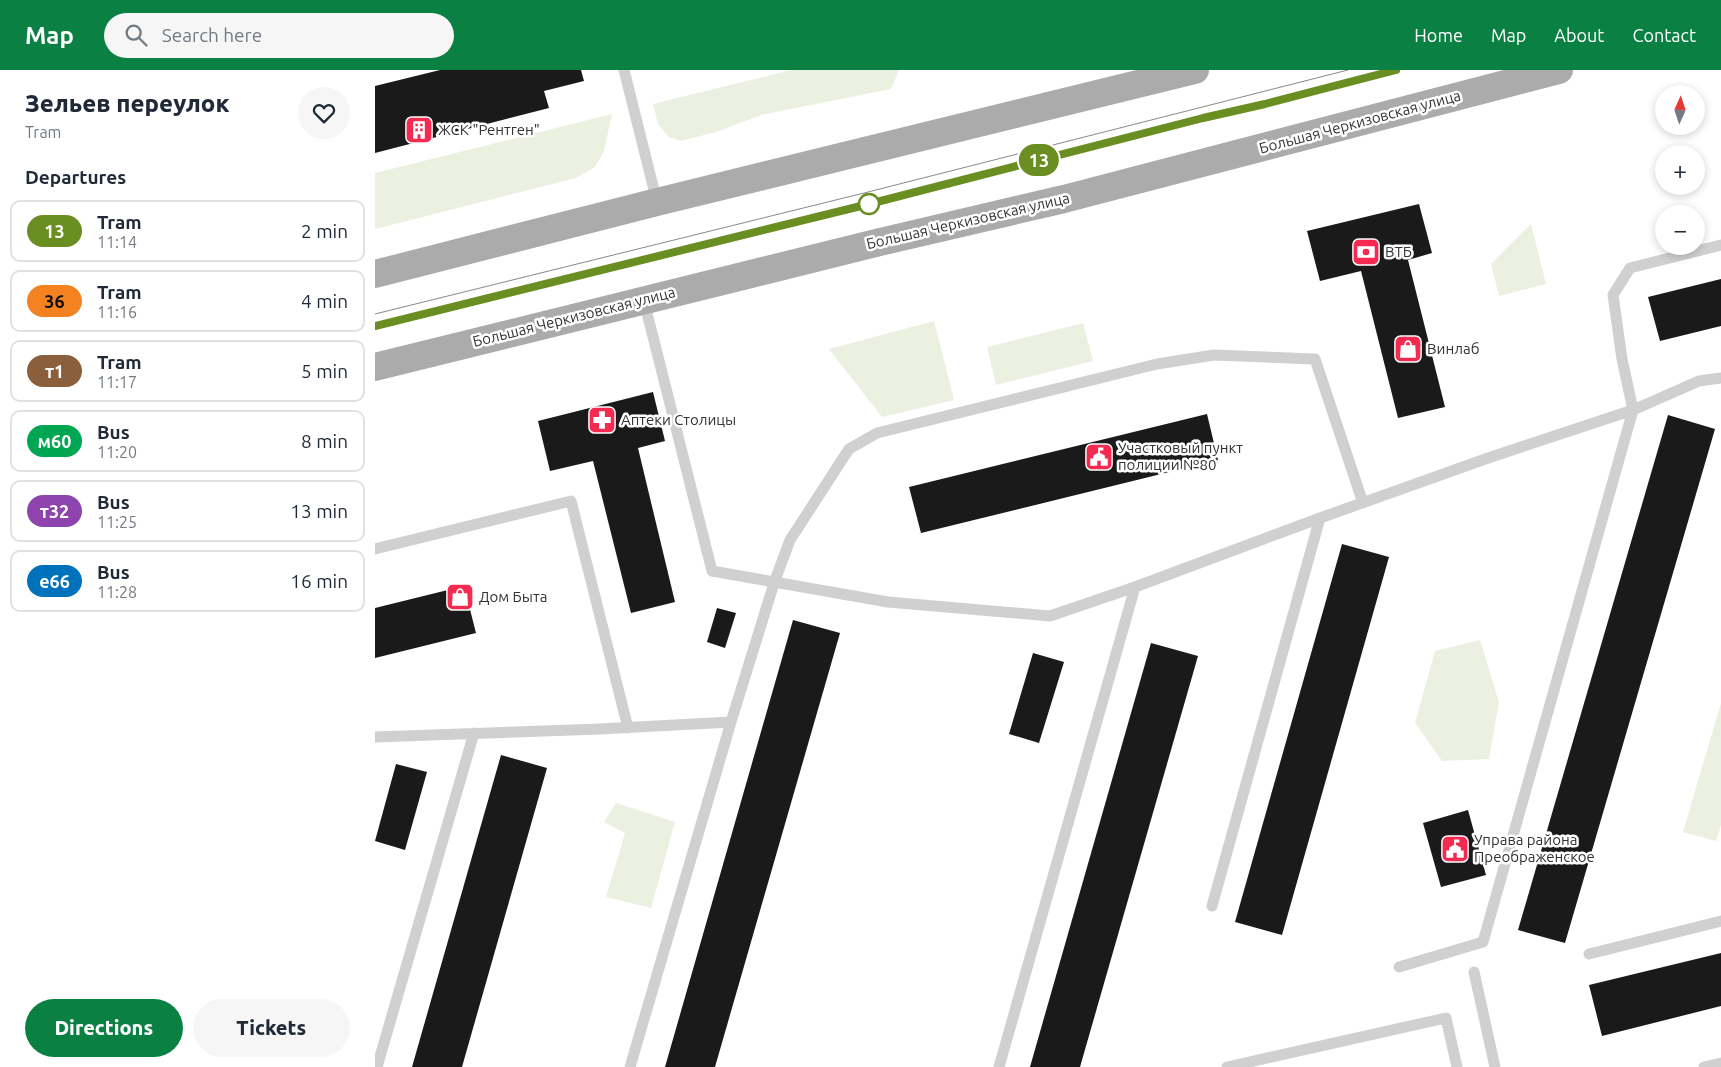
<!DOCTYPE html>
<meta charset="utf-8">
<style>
body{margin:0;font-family:Ubuntu,sans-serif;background:#f6f6f7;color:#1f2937;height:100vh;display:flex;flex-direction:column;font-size:19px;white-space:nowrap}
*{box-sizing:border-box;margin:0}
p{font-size:16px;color:#747a83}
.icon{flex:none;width:28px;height:28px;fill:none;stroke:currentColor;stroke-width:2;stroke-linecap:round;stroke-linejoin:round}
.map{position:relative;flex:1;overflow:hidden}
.details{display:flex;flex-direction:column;background:#fff;width:375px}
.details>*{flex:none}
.badge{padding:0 10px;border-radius:16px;font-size:18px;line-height:32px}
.needle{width:32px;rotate:3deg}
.fabs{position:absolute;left:1280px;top:15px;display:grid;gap:10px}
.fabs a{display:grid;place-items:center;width:50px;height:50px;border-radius:50%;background:#fff;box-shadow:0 2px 8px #0003;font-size:25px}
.map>.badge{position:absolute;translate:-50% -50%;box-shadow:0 0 0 2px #fff}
h2{padding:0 25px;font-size:19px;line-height:45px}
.round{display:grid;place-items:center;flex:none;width:52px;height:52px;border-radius:26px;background:#f6f6f7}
.headline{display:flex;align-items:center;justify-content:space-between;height:85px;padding:0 25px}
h1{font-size:24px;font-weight:800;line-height:38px}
.primary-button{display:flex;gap:10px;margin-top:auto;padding:10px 25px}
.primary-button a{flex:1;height:58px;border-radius:30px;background:#0b8043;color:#fff;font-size:20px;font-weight:800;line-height:58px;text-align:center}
.primary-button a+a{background:#f6f6f7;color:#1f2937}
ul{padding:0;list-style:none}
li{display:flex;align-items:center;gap:15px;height:62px;margin:0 10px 8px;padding:0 15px;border:2px solid #e0e1e3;border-radius:10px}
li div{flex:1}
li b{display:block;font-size:19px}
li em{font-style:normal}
li .badge{min-width:55px;font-weight:700;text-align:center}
header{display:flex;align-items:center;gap:30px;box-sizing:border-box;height:70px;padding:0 25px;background:#0b8043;color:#fff}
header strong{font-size:24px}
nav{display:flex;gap:28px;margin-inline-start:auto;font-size:18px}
.search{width:350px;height:45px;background:#f6f6f7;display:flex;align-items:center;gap:12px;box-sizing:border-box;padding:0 18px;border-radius:28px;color:#747a83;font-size:19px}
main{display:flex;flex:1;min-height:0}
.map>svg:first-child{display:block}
</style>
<header>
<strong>Map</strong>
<div class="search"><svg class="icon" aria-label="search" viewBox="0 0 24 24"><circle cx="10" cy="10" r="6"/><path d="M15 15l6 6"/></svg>Search here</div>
<nav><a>Home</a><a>Map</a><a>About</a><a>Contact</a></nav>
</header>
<main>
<section class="details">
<div class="headline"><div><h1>Зельев переулок</h1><p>Tram</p></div><a class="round"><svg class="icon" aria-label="heart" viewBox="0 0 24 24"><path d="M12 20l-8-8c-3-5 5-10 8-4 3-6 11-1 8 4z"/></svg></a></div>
<h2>Departures</h2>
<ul>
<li><span class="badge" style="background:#6b8e23;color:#fff">13</span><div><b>Tram</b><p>11:14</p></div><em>2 min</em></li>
<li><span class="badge" style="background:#f58220;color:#111">36</span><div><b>Tram</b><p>11:16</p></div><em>4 min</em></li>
<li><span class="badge" style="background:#8b5e3c;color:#fff">т1</span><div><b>Tram</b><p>11:17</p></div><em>5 min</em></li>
<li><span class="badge" style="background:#00a651;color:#fff">м60</span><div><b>Bus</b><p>11:20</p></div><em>8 min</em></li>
<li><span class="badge" style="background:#8e44ad;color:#fff">т32</span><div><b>Bus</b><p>11:25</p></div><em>13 min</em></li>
<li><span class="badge" style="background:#0072bc;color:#fff">е66</span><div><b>Bus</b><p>11:28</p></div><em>16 min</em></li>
</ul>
<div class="primary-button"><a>Directions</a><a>Tickets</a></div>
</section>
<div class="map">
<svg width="1346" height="997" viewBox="0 0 1346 997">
<rect width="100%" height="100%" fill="#fff"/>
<!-- green -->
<path fill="#ebf0e0" d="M416 0H524L516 19 386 45 341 62 306 71 294 67 283 54 278 34Z
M237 44 229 81 220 97 201 108 0 159V103Z
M1156 154 1171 214 1124 226 1116 194Z
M559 251 579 330 507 347 454 279Z
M708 253 718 291 621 315 612 277Z
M1105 570 1124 632 1114 689 1067 691 1040 653 1060 581Z
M1346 633V755L1341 771 1308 762Z
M241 733 300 752 276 838 231 827 250 763 229 752Z"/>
<!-- building -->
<path fill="#1a1a1a" d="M65 0H206L209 11 169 21 174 38 0 83V16Z
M1044 134 1057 183 1033 190 1070 337 1023 348 986 201 945 211 932 161Z
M1346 209V256L1285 271 1273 227Z
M278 322 290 371 263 378 300 532 256 543 218 391 175 401 163 351Z
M832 344 843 390 546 463 534 417Z
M1293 345 1340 359 1190 873 1143 860Z
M967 474 1014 487 907 865 860 852Z
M89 516 101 563 0 588V538Z
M342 538 361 543 350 578 332 572Z
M418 550 465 563 340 997H290Z
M776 573 823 586 705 997H655Z
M658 583 689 592 664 673 634 664Z
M126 685 172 698 87 997H37Z
M21 694 52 702 30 780 0 771Z
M1093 740 1111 805 1066 817 1048 753Z
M1346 883V936L1227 966 1214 915Z"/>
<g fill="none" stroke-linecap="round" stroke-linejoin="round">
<!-- service -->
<path stroke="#d0d0d0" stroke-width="11" d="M249 0 282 132
M269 231 337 501 513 532 675 546 760 517 945 448 1116 387 1258 340 1324 311 1346 308
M0 479 196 431 253 658
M0 667 225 659 356 652
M837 836 945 448
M1214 884 1346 851
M1024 897 1108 872 1258 340 1247 289 1238 225 1255 198 1346 175
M1099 902 1120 997
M2 997 99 663
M255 997 356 652 399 513 415 470 474 379 502 363 782 294 839 285 940 289 988 433
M624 997 760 517
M852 997 1071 948 1082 997
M1329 997 1346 993"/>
<!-- primary -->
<path stroke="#ababab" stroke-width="28" d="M0 204 282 132 820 0
M0 297 505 172 689 129 1184 0"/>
<!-- tram -->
<path stroke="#888" stroke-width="1" d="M0 244 489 123 973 0
M0 256 491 135 828 48 890 34 1021 0"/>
</g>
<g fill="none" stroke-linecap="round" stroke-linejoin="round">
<defs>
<path id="line" d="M0 256 490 135 828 48 890 34 1021 0"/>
</defs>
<!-- line casing -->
<use href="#line" stroke="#fff" stroke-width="11"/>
<!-- line -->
<use href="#line" stroke="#6b8e23" stroke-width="8"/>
</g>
<!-- icons -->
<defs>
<symbol id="building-square" viewBox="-11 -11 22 22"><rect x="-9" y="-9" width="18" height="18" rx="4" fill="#f42a51" stroke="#fff"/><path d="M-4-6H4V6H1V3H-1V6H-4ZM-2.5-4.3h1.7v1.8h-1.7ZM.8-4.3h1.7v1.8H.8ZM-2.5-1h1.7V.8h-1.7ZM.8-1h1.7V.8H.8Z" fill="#fff"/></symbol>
<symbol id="bank-square" viewBox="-11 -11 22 22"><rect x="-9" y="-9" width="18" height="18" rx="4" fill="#f42a51" stroke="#fff"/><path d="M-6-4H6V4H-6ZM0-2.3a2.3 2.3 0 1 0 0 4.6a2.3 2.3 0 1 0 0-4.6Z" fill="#fff"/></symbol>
<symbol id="shop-square" viewBox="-11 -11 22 22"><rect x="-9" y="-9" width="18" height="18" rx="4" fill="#f42a51" stroke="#fff"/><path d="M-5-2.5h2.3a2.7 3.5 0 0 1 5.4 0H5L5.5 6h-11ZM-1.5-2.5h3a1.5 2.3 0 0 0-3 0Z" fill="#fff"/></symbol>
<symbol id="pharmacy-square" viewBox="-11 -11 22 22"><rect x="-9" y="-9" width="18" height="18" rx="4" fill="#f42a51" stroke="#fff"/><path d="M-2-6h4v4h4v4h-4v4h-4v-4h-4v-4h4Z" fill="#fff"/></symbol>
<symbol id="civic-square" viewBox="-11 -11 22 22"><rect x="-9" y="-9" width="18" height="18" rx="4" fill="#f42a51" stroke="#fff"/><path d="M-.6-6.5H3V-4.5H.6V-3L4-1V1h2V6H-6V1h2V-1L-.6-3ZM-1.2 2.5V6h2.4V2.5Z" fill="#fff"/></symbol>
</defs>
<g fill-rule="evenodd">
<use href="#building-square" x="28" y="44" width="32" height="32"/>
<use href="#bank-square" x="975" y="166" width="32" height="32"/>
<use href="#shop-square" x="1017" y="263" width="32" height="32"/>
<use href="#pharmacy-square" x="211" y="334" width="32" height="32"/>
<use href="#civic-square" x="708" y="371" width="32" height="32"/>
<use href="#shop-square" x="69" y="511" width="32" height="32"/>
<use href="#civic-square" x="1064" y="763" width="32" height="32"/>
</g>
<!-- markers -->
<circle fill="#fff" stroke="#6b8e23" stroke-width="2.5" cx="494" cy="134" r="10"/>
<g text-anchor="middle" stroke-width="5" stroke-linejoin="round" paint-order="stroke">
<!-- street labels -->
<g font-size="15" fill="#333" stroke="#fff">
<text transform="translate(985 52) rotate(-15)" y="5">Большая Черкизовская улица</text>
<text transform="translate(593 151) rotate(-13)" y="5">Большая Черкизовская улица</text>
<text transform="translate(199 247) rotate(-14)" y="5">Большая Черкизовская улица</text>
</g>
<!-- poi labels -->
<g font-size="15" fill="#333" stroke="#fff" text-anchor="start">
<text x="63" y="65">ЖСК "Рентген"</text>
<text x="1010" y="187">ВТБ</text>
<text x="1052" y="284">Винлаб</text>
<text x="246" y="355">Аптеки Столицы</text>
<text x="743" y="383">Участковый пункт<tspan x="743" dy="17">полиции №80</tspan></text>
<text x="104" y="532">Дом Быта</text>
<text x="1099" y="775">Управа района<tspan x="1099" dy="17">Преображенское</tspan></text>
</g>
</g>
</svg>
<div class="fabs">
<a><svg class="needle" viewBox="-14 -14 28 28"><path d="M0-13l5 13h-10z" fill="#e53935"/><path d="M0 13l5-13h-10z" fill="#747a83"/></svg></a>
<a>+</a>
<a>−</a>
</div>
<b class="badge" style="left:664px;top:90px;background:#6b8e23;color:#fff">13</b>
</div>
</main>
